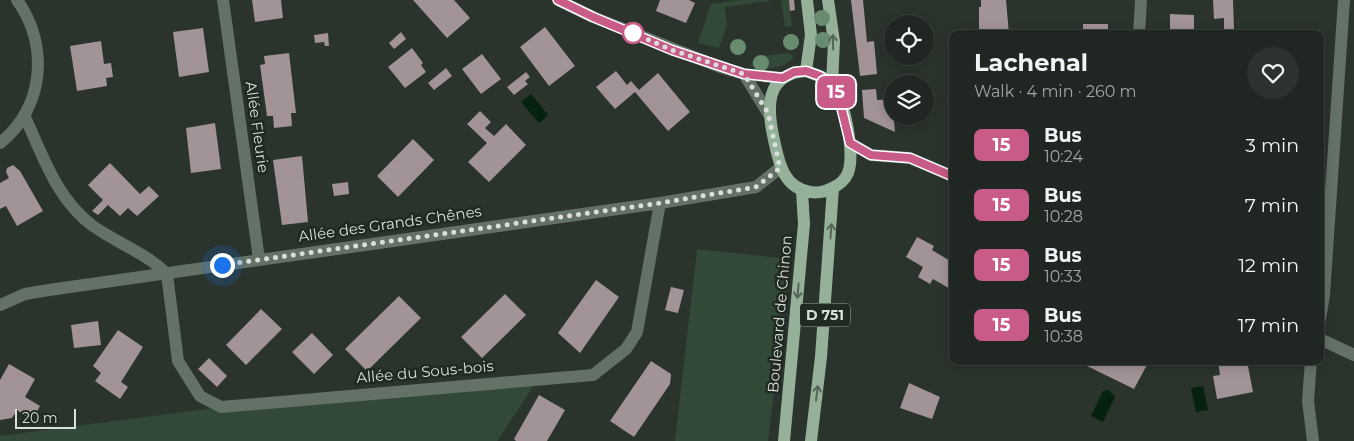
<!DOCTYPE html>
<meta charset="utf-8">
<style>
body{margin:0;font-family:Montserrat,sans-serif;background:#2d322e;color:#f1f3f6;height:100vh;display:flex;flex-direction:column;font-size:19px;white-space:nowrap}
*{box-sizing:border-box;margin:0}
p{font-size:16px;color:#a2a5a5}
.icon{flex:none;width:28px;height:28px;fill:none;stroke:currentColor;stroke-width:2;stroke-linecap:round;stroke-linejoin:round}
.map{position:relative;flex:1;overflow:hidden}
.details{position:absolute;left:949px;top:30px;width:375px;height:335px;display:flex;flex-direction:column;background:#202621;border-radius:10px;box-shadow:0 2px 12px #0003,0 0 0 1px #3d433f}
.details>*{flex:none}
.badge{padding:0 10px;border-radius:8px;font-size:18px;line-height:32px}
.fabs{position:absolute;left:884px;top:15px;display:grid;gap:10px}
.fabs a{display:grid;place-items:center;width:50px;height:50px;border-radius:50%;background:#202621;box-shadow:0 2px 12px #0003,0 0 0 1px #3d433f;font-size:25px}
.scale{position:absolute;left:15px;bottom:12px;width:61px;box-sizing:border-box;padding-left:5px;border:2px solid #d9dfda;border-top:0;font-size:14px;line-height:18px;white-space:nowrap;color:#d9dfda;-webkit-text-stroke:4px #202922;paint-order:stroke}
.you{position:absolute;width:25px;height:25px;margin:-12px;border:4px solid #fff;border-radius:50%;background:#1a73e8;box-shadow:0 0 0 8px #1a73e833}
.map>.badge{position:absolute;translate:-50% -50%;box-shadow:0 0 0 2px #fff}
.round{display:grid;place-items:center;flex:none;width:52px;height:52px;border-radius:26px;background:#2d322e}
.headline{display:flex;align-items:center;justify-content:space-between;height:85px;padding:0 25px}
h1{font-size:24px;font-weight:700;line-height:38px}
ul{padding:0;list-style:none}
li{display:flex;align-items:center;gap:15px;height:60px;padding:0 25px}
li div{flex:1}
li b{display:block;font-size:19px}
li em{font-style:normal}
li .badge{min-width:55px;font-weight:700;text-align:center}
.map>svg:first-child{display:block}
</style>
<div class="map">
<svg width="1354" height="441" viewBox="0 0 1354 441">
<rect width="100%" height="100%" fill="#2a332c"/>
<!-- green -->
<path fill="#324937" d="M741 0H774L725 7 727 26 719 48 698 43 711 4Z
M781 0H789L792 26 785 27Z
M789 53 794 57C782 70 767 70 751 66L754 57Z
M697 249 790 259 768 441H675Z
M539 378 497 441H0V436L221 407Z"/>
<!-- water -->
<path fill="#04220d" d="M531 94 548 115 539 123 521 102Z
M1203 386 1208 410 1196 412 1191 388Z
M1109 390 1115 397 1103 422 1091 416 1103 391Z"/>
<!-- building -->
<path fill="#a29396" d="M252 0H281L283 18 255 22Z
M413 0H454L470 18 447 38Z
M660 0H689L695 3 686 23 656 11Z
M789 0H794L795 10 790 11Z
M851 0H863L867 42 874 41 877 74 860 76Z
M981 0H1006L1009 34H979V7H981Z
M1213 0H1233L1234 29H1224V18L1214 19Z
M1170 14 1194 15V34H1170Z
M1083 24H1108V34H1083Z
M545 27 575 66 549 86 520 47Z
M203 28 209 72 179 77 173 32Z
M401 32 406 39 394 49 389 43Z
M328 33 329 46H325L324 42 315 43 314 35Z
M101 41 104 64 111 63 113 77 106 78 107 86 77 91 70 46Z
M412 48 423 63 421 65 426 72 405 88 388 67Z
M289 53 296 113H291L292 126 274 128 273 116H267L260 65 265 64 264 56Z
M482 54 501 79 481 94 462 69Z
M446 68 452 76 434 90 428 83Z
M616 71 627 85 631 81 639 90 658 73 690 112 668 131 635 92 615 109 596 87Z
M526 72 530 77 525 81 528 84 514 95 507 87Z
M876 89 877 100 892 99 895 132 864 118 862 90Z
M480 111 491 122 485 128 494 136 506 124 526 145 489 182 468 162 487 143 467 124Z
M215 123 221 169 191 173 186 128Z
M413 139 434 160 398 197 377 176Z
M302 156 308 222 282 225 273 160Z
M110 163 140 194 149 186 159 196 137 216 128 208 120 216 108 205 98 215 92 211 103 200 88 185Z
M13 165 20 171 43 211 17 226 6 206 0 209V183L9 178 6 172 7 168Z
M348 182 349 194 334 196 332 184Z
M917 237 934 246 932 250 952 262V290L933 279 930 284 918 277 923 267 906 257Z
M596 280 619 297 580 353 558 333Z
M671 287 684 290 678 313 665 310Z
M505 294 526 315 482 358 461 337Z
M399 296 421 318 367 371 345 349Z
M261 309 282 329 246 365 226 345Z
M98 321 101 345 74 348 71 325Z
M118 330 143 347 121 382 128 387 120 399 95 381 101 373 93 366Z
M312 333 333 355 314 374 292 352Z
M209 358 227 376 217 387 198 369Z
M651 361 671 374 670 384 634 437 610 421Z
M1090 361H1149L1134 389 1087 366Z
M1218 361H1247L1253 392 1217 399 1213 376 1220 375Z
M9 364 35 379 25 397 40 406 35 415 27 417 17 410 12 418 0 420V380Z
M909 383 940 397 932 419 900 408Z
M539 395 565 410 547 441H516L514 439Z"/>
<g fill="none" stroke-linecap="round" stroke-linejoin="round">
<!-- minor -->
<path stroke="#637166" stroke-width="12" d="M223 0 259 259
M558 0 593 17 720 67 744 74 783 78
M1139 34 1141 0
M744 74 768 113
M24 115C43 155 56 199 93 226 117 243 146 253 167 274L178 361 200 396 221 407 593 375 626 349 637 332 660 203
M0 143C45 107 49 45 17 0
M850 143 871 155 910 158 952 176
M0 305 25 294 49 290 660 203 756 187 780 168
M1320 319 1324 295 1344 0
M1320 339 1354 355
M1311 361 1308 401 1313 441"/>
<!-- major -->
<path stroke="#95b19a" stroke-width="12" d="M828 0 834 41 832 84
M806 71C814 74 826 77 832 85 845 100 855 154 848 173 845 180 839 185 832 188 825 192 817 193 810 192 783 187 779 163 774 140 767 109 764 74 806 71Z
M806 71 811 35 807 0
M784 441 804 224 802 191
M811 441 821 357 833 188"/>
</g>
<!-- trees -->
<g fill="#698c71">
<circle cx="822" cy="18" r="8"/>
<circle cx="823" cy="40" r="8"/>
<circle cx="791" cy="42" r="8"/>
<circle cx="738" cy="47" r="8"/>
<circle cx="761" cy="63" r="8"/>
</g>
<!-- one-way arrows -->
<defs><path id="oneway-shaft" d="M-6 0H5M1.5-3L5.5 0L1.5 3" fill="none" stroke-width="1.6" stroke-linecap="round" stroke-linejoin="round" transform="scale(1.25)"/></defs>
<g stroke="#556658">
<use href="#oneway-shaft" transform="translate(833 42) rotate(-91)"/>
<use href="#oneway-shaft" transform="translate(831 231) rotate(-86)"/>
<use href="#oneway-shaft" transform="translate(798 291) rotate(95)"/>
<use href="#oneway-shaft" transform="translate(817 393) rotate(-83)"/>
</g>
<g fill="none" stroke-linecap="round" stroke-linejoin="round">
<defs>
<path id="line" d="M558 0 593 17 672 50 744 74 783 78 794 72 806 71 820 76 832 84 839 98 850 143 871 155 910 158 952 176"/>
</defs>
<!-- line casing -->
<use href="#line" stroke="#fff" stroke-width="11"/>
<!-- line -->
<use href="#line" stroke="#c95b89" stroke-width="8"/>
<!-- walk -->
<path stroke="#d9dfda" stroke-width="5" stroke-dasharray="0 9" d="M222 265 660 203 756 187 780 168 768 113 744 74 672 50 633 33"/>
</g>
<!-- markers -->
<circle fill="#fff" stroke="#c95b89" stroke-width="2.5" cx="633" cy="33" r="10"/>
<g text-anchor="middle" stroke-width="5" stroke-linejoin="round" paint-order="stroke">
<!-- shield labels -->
<rect fill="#202922" stroke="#a2a8a3" stroke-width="1" x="800" y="303.5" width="50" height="23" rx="4"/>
<g font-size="14" font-weight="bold" fill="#d9dfda">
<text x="825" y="320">D 751</text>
</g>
<!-- street labels -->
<g font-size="15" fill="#d9dfda" stroke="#202922">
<text transform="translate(257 127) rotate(82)" y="5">Allée Fleurie</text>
<text transform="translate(390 224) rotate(-8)" y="5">Allée des Grands Chênes</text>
<text transform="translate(780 314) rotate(-85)" y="5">Boulevard de Chinon</text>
<text transform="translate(425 372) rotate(-5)" y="5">Allée du Sous-bois</text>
</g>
</g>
</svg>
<div class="fabs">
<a><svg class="icon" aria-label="locate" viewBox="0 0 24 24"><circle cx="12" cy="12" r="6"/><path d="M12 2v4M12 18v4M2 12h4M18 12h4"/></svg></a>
<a><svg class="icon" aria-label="layers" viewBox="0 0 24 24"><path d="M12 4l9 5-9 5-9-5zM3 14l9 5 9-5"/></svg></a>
</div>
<div class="scale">20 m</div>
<div class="you" style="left:222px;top:265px"></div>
<b class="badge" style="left:836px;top:92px;background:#c95b89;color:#fff">15</b>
<section class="details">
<div class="headline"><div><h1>Lachenal</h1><p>Walk · 4 min · 260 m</p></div><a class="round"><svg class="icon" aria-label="heart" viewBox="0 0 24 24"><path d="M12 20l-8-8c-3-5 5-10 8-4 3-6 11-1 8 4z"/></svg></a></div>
<ul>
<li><span class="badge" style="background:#c95b89;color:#fff">15</span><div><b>Bus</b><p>10:24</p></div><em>3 min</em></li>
<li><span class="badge" style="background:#c95b89;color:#fff">15</span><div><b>Bus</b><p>10:28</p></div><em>7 min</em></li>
<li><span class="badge" style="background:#c95b89;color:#fff">15</span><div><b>Bus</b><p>10:33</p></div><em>12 min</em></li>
<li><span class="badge" style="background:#c95b89;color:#fff">15</span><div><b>Bus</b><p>10:38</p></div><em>17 min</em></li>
</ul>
</section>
</div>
